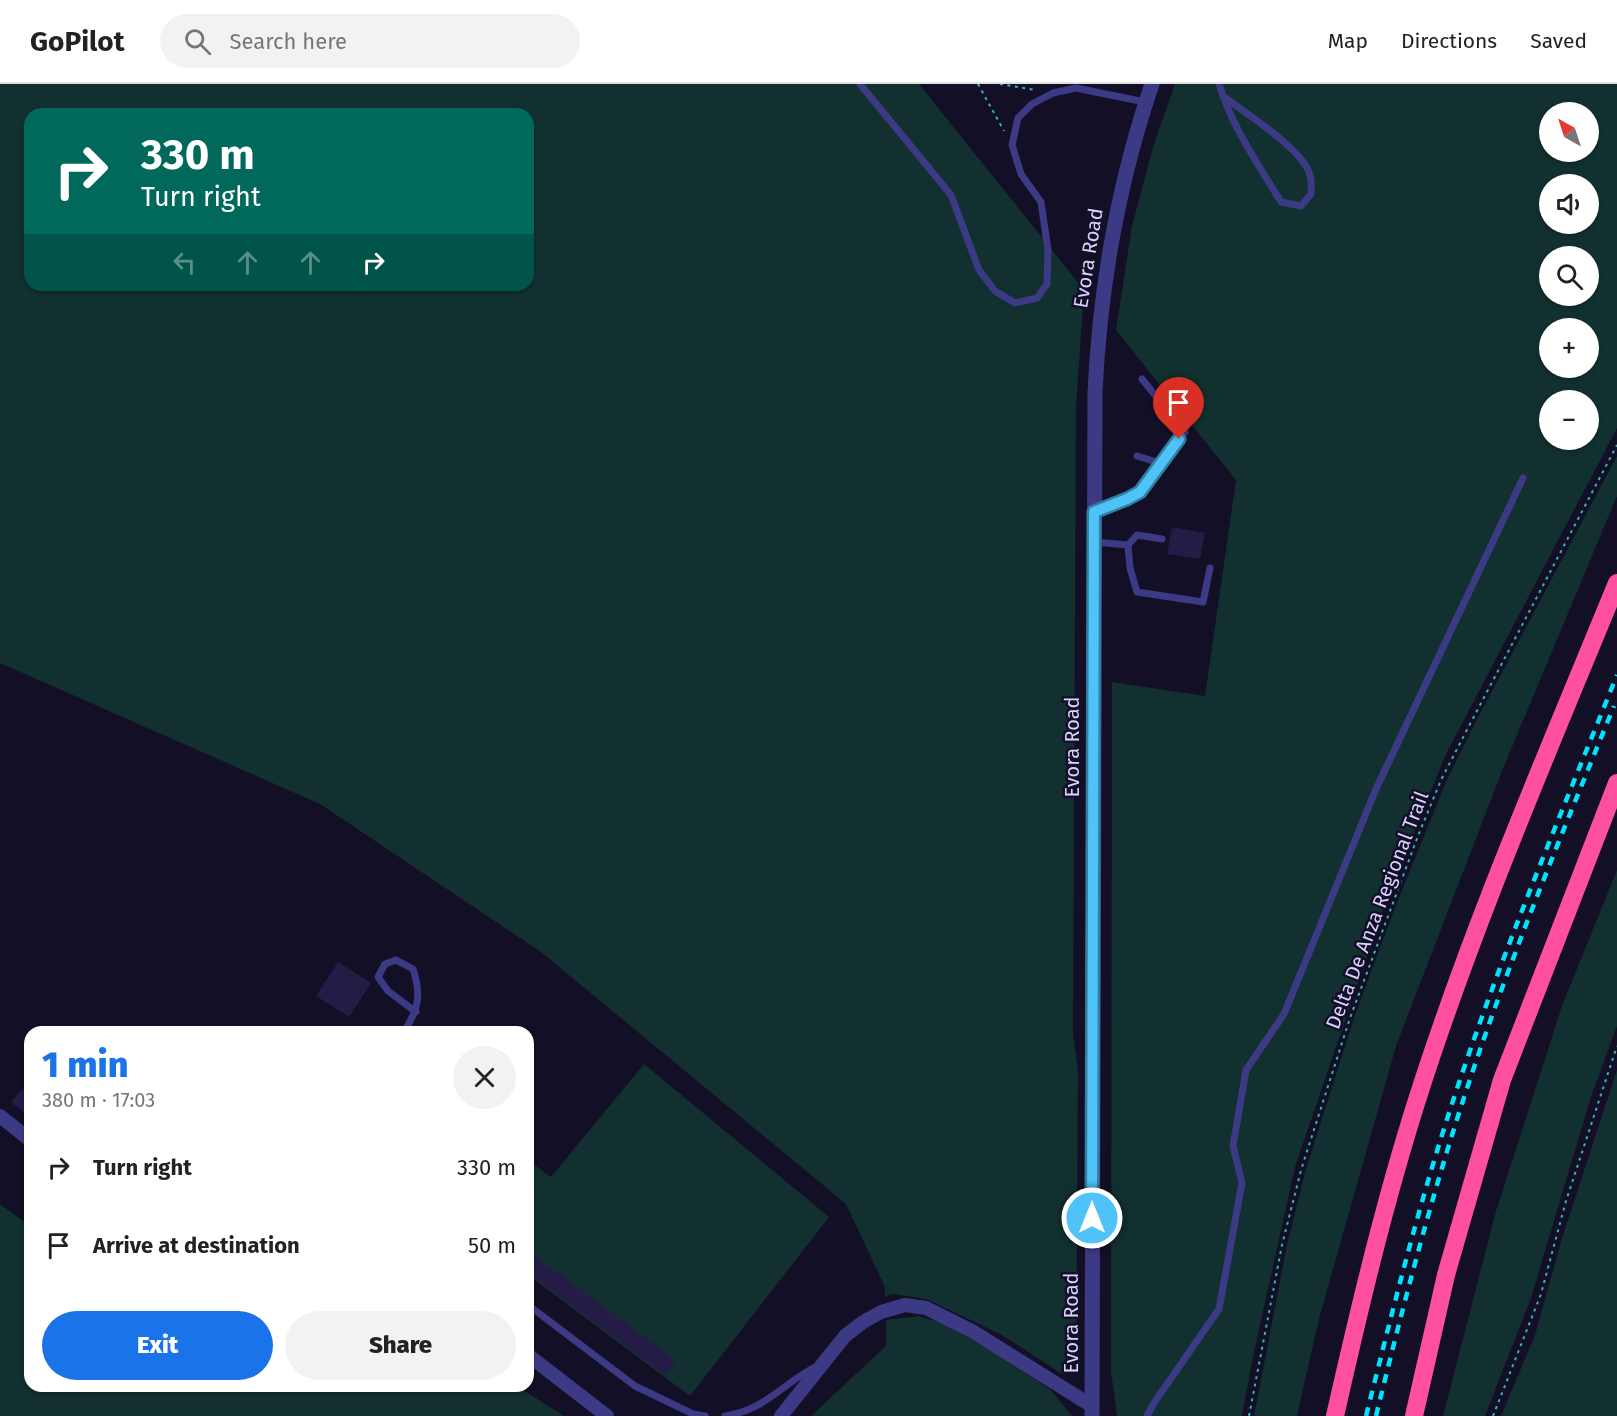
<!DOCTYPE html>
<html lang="en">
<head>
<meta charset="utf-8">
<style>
	:root { --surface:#fff; --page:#f2f2f2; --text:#222; --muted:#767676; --line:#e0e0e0; --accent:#1a73e8 }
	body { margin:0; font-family:"Fira Sans",sans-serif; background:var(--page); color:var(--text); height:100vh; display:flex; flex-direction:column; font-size:22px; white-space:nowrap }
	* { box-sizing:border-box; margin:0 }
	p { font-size:20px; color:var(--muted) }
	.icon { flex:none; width:33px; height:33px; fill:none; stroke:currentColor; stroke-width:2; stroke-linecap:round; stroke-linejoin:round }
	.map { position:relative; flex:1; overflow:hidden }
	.details { position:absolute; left:24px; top:942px; width:510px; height:366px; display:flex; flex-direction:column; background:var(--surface); border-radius:18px; box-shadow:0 2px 4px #0004 }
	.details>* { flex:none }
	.guide { position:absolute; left:24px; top:24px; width:510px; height:183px; border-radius:18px; box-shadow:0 2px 4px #0004; background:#00695c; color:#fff; overflow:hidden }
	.needle { width:39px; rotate:321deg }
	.tools { position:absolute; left:1539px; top:18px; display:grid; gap:12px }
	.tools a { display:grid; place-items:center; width:60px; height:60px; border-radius:50%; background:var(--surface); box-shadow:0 2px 4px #0004; font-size:30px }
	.pin { position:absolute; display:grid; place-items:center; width:51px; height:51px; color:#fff; margin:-62px -26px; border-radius:50% 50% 50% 0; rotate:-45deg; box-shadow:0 0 6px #0007 }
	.pin .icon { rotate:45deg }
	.me { position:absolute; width:66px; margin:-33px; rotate:0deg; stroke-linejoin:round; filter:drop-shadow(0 0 4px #0008) }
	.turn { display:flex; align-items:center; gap:21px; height:126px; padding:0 18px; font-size:27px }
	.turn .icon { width:78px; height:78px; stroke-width:2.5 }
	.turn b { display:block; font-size:42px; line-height:51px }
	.lanes { display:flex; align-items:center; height:57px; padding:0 18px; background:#0003; justify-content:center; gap:30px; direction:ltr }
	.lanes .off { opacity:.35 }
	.round { display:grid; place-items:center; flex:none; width:63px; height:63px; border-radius:32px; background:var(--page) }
	.headline { display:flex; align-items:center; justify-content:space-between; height:102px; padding:0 18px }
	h1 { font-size:36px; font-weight:800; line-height:45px; color:var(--accent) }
	.cta { display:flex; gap:12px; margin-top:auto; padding:12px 18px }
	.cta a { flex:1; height:69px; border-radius:36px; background:var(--accent); color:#fff; font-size:24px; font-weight:800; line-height:69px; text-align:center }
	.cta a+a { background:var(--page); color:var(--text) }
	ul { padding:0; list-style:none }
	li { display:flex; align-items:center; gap:18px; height:78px; padding:0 18px }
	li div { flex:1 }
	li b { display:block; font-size:22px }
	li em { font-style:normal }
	header { display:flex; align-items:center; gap:36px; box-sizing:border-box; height:84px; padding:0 30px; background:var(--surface); border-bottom:2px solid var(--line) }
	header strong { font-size:28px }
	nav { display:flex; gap:33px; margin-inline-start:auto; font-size:21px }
	.search { width:420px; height:54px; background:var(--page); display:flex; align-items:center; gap:15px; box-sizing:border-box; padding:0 21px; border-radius:33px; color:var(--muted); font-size:22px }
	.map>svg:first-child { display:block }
	.green { fill:#12302f; fill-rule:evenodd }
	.building { fill:#241b47 }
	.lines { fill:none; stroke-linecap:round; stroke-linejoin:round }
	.path { stroke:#2fb8b0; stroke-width:2; stroke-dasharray:3 4.5; stroke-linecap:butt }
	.service { stroke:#3d3a85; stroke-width:7 }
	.minor { stroke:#3d3a85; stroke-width:14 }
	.tertiary { stroke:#3d3a85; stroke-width:15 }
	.motorway { stroke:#ff4fa3; stroke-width:18 }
	.rail { stroke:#00e5ff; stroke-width:4.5; stroke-dasharray:9 8; stroke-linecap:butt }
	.route-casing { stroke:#337fa1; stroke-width:15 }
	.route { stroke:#4fc3f7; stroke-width:10 }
	.labels { text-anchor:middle; stroke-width:5; stroke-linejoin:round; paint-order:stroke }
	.street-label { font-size:20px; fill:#d9d4ff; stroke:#130f26 }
</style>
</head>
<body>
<header>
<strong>GoPilot</strong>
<div class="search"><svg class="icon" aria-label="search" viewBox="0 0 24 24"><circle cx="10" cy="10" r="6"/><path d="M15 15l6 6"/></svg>Search here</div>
<nav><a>Map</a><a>Directions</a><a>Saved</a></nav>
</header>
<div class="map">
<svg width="1617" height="1332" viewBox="0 0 1617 1332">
	<rect width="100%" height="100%" fill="#130f26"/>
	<g class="green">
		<path d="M0,0h919l165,206 -8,117 -3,627 5,36 -2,304h-14l-60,-39 -76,-36 -33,-5 -8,2v-9l-39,-83 -305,-252 -221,-148 -320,-141zM30,30h498v171h-498z"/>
		<path d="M1175,0h442v344l-172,328 -61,151 -89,260 -41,185 -12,64h-125l-6,-45 1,-689 93,14 31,-216 -120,-150 16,-104 22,-82zM1550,28h38v40h-38zM1550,100h38v40h-38zM1550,172h38v40h-38zM1550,244h38v40h-38zM1550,316h38v40h-38z"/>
		<path d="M1617,372v40l-115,275 -106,275 -77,273 -22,97h-43l33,-171 19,-76 48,-151 40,-108 52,-128 28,-57z"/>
		<path d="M1617,786v156l-26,71 -60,201 -46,118h-42l53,-205 66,-205z"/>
		<path d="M644,980l185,153 -139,179 -162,-121v-115l23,17z"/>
		<path d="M1617,986v346h-116l34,-81 27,-97z"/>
		<path d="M0,1120l30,22v160h487l47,30h-564z"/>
		<path d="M919,1232l26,8 59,34 47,32 21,26h-261l75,-70v-26z"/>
	</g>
	<g class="building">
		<path d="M1172,443l33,6 -5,26 -33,-5z"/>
		<path d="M338,878l33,21 -22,34 -33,-21z"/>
		<path d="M22,1005l8,6v23l-19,-16z"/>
		<path d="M530,1168l146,109 -11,14 -137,-102v-19z"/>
	</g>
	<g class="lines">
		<g class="path">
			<path d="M978,0l26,47"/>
			<path d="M1000,0l36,6"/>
			<path d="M1249,1332l33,-171 19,-75 49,-152 68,-182 23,-56 29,-56 147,-279"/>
			<path d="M1493,1332l48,-122 25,-93 51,-155"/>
		</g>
		<g class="service">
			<path d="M860,0l91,111 28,75 16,21 20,12 22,-5 10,-14 1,-34 -7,-48 -20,-28 -9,-29 6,-27 14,-14 21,-11 23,-5 69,14"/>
			<path d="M1219,0c13,43 39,80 62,118l20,4 10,-12c0,-6 1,-13 -1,-19 -7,-26 -65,-62 -87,-79"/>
			<path d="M1137,372l23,7"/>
			<path d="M1096,427l31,-12 13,-7 28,-41 17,-19 -43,-53"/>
			<path d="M1094,458l34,3 9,-10 25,4"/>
			<path d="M1128,461l2,23 7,24 66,10 7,-34"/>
			<path d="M404,948c14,-23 18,-36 9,-63l-17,-9 -11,4 -7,13 10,14 28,21"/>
			<path d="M528,1221l107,81 58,28 12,2"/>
			<path d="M725,1332c40,-6 56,-31 90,-49"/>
			<path d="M1147,1332l7,-13 65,-94 23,-126 -9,-37 13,-76 38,-56 92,-225 147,-311"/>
		</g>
		<g class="minor">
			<path d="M0,1032l30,24"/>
			<path d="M528,1271l79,61"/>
			<path d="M781,1332l64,-80 18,-14 18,-10 24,-7 21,3 46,23 120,75"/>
		</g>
		<path class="tertiary" d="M1092,1332l3,-1024c5,-106 23,-208 57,-308"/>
		<g class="motorway">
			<path d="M1335,1332c24,-106 49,-212 82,-316 56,-176 130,-346 200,-517"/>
			<path d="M1414,1332l32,-141 56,-195 115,-297"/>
		</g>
		<g class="rail">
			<path d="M1366,1332c26,-103 51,-205 84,-306 48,-148 109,-291 167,-435"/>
			<path d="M1376,1332c25,-102 51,-203 83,-303 44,-138 100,-272 155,-407"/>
		</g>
	</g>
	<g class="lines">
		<defs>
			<path id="route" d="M1092,1134l2,-706 33,-13 13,-7 39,-53"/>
		</defs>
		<use href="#route" class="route-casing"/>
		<use href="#route" class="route"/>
	</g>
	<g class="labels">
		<g class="street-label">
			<text transform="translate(1088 174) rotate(-81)" y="7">Evora Road</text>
			<text transform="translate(1072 663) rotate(-90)" y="7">Evora Road</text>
			<text transform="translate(1377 826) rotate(-69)" y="7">Delta De Anza Regional Trail</text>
			<text transform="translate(1071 1239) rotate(-90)" y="7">Evora Road</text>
		</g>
	</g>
</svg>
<div class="tools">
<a><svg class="needle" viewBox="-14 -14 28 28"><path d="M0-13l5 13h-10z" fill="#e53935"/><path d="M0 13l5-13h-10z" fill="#767676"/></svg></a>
<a><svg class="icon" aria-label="sound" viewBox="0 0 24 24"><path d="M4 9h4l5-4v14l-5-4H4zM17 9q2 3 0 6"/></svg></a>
<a><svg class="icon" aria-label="search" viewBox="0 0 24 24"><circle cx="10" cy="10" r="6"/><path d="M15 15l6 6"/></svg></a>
<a>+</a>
<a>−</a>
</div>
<div class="pin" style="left:1179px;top:355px;background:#d93025"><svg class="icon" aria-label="arrive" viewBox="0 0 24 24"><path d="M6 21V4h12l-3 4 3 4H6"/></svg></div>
<svg class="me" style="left:1092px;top:1134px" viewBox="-20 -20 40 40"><circle r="17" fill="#4fc3f7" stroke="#fff" stroke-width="3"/><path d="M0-11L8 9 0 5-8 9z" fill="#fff"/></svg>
<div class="guide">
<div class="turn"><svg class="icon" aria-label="right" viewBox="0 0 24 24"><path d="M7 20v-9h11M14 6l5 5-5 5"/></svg><div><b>330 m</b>Turn right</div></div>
<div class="lanes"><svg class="icon off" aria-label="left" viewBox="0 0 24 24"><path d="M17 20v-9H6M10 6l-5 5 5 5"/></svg><svg class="icon off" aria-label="ahead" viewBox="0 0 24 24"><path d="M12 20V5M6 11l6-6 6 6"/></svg><svg class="icon off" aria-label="ahead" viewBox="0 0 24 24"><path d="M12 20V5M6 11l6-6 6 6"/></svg><svg class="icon" aria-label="right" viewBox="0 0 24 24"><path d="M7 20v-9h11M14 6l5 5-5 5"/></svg></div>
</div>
<section class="details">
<div class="headline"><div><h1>1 min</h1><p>380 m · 17:03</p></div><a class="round"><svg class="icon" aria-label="close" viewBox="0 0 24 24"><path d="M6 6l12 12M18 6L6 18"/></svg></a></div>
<ul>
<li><svg class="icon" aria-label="right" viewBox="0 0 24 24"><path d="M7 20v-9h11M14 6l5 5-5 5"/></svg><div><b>Turn right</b></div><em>330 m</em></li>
<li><svg class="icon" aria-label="arrive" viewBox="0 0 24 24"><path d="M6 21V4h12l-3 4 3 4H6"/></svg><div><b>Arrive at destination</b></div><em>50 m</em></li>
</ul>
<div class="cta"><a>Exit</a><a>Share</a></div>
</section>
</div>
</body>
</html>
